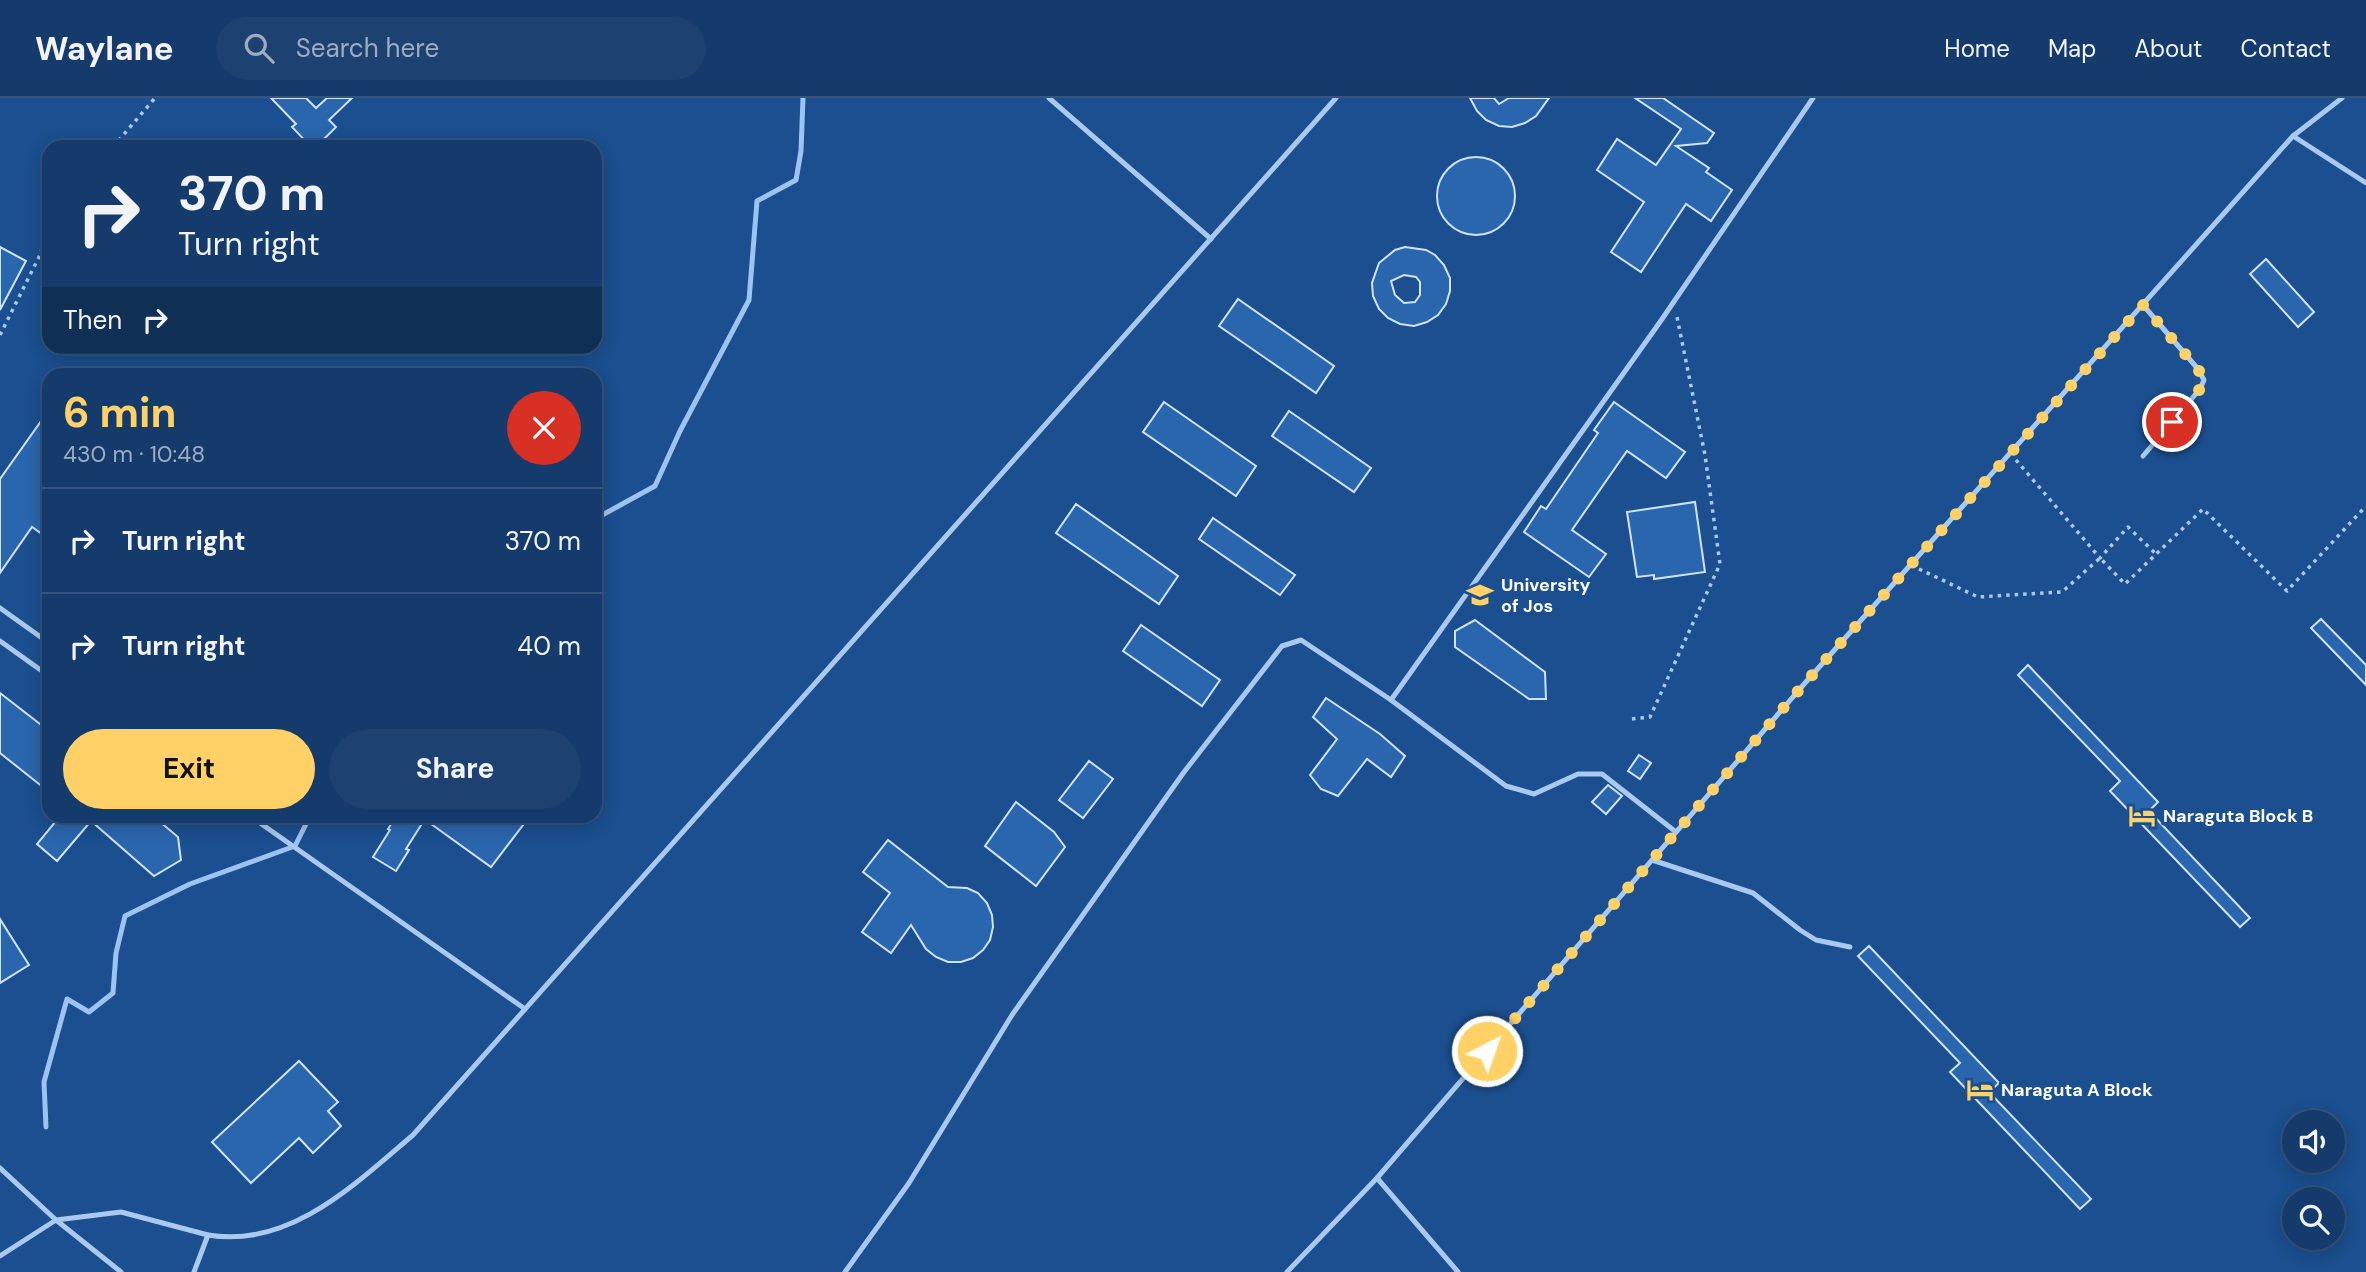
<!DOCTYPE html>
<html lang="en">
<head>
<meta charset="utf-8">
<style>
	:root { --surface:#143b6b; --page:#1d4271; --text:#f1f3f6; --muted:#9dadc1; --line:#33557e; --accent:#ffd166 }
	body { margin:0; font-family:"DM Sans",sans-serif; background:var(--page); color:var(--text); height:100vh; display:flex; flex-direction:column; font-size:26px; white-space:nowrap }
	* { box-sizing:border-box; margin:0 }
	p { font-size:23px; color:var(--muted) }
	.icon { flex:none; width:38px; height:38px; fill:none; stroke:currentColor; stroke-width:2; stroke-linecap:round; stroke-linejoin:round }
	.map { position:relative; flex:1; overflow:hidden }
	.panel { position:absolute; left:42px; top:270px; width:560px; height:455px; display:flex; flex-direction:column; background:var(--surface); border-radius:21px; box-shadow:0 4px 18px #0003,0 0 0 2px var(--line) }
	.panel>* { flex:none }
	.hud { position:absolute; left:42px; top:42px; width:560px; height:214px; border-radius:21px; box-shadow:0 4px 18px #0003,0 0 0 2px var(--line); background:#143b6b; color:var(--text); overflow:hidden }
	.controls { position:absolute; left:2282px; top:1012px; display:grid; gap:14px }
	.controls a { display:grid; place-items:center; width:63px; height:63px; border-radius:50%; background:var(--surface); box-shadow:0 4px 18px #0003,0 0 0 2px var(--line); font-size:35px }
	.pin { position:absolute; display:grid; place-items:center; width:60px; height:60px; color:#fff; margin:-30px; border:4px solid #fff; border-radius:50%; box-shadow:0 2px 7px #0007 }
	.me { position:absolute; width:77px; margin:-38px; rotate:41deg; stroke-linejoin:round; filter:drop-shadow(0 0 5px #0008) }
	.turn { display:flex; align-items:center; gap:24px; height:147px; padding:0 21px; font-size:32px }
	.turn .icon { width:91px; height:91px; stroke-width:2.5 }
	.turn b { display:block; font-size:49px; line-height:60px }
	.then { display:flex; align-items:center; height:66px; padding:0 21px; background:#0003; gap:14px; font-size:26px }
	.round { display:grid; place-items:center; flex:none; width:74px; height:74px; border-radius:37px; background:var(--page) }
	.headline { display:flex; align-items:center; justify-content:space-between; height:119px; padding:0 21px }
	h1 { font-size:42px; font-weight:700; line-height:52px; color:var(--accent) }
	.button { display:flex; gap:14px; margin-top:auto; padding:14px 21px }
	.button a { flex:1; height:80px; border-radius:42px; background:var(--accent); color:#111; font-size:28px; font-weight:700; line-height:80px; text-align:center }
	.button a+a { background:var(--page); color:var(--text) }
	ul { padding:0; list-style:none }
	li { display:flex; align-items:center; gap:21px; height:105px; padding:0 21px; border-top:2px solid var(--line) }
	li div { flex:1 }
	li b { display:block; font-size:26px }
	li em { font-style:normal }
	header { display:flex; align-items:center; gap:42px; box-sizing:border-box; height:98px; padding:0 35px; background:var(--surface); border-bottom:2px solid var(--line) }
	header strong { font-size:33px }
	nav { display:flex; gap:38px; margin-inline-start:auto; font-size:24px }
	.search { width:490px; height:63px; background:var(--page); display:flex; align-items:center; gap:18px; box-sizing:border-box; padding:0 24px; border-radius:38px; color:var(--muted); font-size:26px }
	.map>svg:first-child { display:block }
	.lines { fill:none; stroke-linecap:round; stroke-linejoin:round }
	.stream { stroke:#9cc4f0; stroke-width:5 }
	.building { fill:#2a66ad; stroke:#cfe3fa; stroke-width:2; fill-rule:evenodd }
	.path { stroke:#a9c9ee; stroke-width:3.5; stroke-dasharray:3.5 5; stroke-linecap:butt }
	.service { stroke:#a9c9ee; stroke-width:5 }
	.route { stroke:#ffd166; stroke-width:12; stroke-dasharray:0 21.6 }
	.labels { text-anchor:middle; stroke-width:7; stroke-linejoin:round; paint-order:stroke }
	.poi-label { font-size:18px; font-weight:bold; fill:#fff; stroke:#1b4f8f; text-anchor:start }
</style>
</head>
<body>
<header>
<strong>Waylane</strong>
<div class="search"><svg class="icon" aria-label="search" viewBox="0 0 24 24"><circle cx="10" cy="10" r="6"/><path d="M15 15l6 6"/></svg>Search here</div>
<nav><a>Home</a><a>Map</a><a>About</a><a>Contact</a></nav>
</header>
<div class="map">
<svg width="2366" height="1174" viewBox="0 0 2366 1174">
	<rect width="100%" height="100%" fill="#1b4f8f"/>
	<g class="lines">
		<g class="stream">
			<path d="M595,421l60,-33 25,-55 69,-131 8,-99 39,-21 5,-29 2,-53"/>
			<path d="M46,1029l-2,-45 23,-83 22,13 24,-19 3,-40 9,-37 65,-32 105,-38 15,-30"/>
		</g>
	</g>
	<g class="building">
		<path d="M271,0h35l10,10 11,-10h25l-23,22 7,7 -20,20h-5l-19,-20 4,-3z"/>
		<path d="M1470,0h24l5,6 10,-6h40l-13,18 -11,7 -13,4 -13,-1 -13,-6 -9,-9z"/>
		<path d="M1635,0h28l51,35 -7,10 -31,3 33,22 -3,4 26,18 -21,31 -25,-17 -45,68 -30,-20 33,-50 -47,-32 20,-31 39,26 25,-36z"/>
		<circle cx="1476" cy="98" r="39"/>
		<path d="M0,149l26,14 -26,49z"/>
		<path d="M1405,149l21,3 9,5 9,10 6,13v13l-4,13 -8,11 -11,7 -13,4 -14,-2 -12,-6 -9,-9 -6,-13 -1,-13 7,-20 16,-13zM1404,177l12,2 4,5v13l-5,7 -11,1 -9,-8 -4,-14z"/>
		<path d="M2266,161l48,53 -16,15 -48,-53z"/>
		<path d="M1238,201l96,67 -18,27 -97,-67z"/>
		<path d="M1164,304l92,64 -20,30 -93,-64z"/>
		<path d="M1614,304l71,50 -19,26 -39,-27 -55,79 34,24 -17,23 -65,-45 17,-26 5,3 52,-76 -4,-3z"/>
		<path d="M49,312v129l-17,-12 -32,46v-94z"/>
		<path d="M1289,313l82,57 -17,24 -82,-56z"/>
		<path d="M1695,404l10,70 -51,7v-4l-17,2 -10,-65z"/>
		<path d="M1076,406l102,72 -19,28 -103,-71z"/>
		<path d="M1213,420l82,57 -15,20 -81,-56z"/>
		<path d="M2321,521l45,46v20l-55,-57z"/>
		<path d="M1475,522l70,52 1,27h-17l-74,-52v-16z"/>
		<path d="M1141,527l79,55 -18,26 -79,-55z"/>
		<path d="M2028,567l130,137 -9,9 101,107 -10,9 -130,-136 10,-10 -102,-106z"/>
		<path d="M0,595l49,38v61l-49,-39z"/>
		<path d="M1326,600l54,36 25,22 -14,21 -24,-18 -29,37 -17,-7 -11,-14 27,-36 -24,-22z"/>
		<path d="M1639,657l12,8 -11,16 -12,-8z"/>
		<path d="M1089,663l24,18 -30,39 -24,-18z"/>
		<path d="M1608,687l14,11 -16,18 -14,-12z"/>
		<path d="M1016,704l38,30 11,15 -29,39 -51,-40z"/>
		<path d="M60,718h93l25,21 3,23 -27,16 -63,-55 -34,40 -20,-17z"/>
		<path d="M396,718h17l10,6 -17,27 3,1 -13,21 -23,-14 17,-27 -2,-1z"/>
		<path d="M420,718h110l-39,51z"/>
		<path d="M888,742l60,47 19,1 11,5 9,10 5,12 1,12 -3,13 -7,10 -10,8 -12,4h-13l-12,-5 -10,-8 -15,-24 -20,28 -29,-21 28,-39 -27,-21z"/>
		<path d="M0,821l29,46 -29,18z"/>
		<path d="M1869,848l130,137 -10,9 102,107 -11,10 -130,-137 10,-9 -102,-107z"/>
		<path d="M299,963l39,41 -10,9 13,15 -28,27 -14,-15 -48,45 -39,-41z"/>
	</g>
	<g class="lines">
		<g class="path">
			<path d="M113,49l42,-49"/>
			<path d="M0,237l41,-82 8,-47"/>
			<path d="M2016,362l84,98 28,-31 29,28"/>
			<path d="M1919,471l59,28 84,-5 38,-34 25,26 78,-75 84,82 79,-85"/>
			<path d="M1632,621l18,-2 70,-153 -15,-109 -28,-138"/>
		</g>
		<g class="service">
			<path d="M1049,0l162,141"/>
			<path d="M2293,38l73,47"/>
			<path d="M2143,358l57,-67 4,-9 -6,-11 -55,-64"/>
			<path d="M0,510l49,35"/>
			<path d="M0,543l49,35"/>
			<path d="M1391,602l269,-378 153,-224"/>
			<path d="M250,718l275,193"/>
			<path d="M1652,762l101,33 47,37 16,10 34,7"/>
			<path d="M0,1070l56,52 65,52"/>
			<path d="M1377,1080l81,94"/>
			<path d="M0,1158l56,-36 65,-8 87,23"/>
			<path d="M194,1174l14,-37c82,14 148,-52 205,-100l923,-1037"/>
			<path d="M845,1174l64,-89 103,-168 172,-243 98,-126 19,-6 90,60 115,86 28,8 44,-20h24l74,58"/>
			<path d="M1287,1174l90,-94 428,-495 488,-547 49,-38"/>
		</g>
	</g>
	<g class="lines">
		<path class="route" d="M1487,953l318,-368 338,-378 55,64 6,11 -4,9 -28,33"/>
	</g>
	<defs>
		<symbol id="university-bare" viewBox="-9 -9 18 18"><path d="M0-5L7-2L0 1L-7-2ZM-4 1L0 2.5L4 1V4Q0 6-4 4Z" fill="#ffd166" stroke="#1b4f8f" stroke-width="2.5" paint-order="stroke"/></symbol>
		<symbol id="hotel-bare" viewBox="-9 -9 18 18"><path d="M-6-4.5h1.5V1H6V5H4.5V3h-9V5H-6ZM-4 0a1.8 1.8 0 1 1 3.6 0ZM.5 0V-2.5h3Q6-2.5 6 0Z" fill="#ffd166" stroke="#1b4f8f" stroke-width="2.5" paint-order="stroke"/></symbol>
	</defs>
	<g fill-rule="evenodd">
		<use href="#university-bare" x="1461" y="478" width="38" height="38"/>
		<use href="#hotel-bare" x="2123" y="699" width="38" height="38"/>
		<use href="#hotel-bare" x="1961" y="973" width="38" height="38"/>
	</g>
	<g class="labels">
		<g class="poi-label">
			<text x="1501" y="493">University<tspan x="1501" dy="21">of Jos</tspan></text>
			<text x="2163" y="724">Naraguta Block B</text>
			<text x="2001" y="998">Naraguta A Block</text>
		</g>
	</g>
</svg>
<div class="controls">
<a><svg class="icon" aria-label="sound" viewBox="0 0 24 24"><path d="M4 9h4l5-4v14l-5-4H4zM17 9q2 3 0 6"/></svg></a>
<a><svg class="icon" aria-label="search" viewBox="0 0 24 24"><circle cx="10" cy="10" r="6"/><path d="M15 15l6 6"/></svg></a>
</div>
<div class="pin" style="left:2172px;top:324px;background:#d93025"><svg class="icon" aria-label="arrive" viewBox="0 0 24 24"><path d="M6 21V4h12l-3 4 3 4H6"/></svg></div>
<svg class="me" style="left:1487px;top:953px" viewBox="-20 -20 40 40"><circle r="17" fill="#ffd166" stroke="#fff" stroke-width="3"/><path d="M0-11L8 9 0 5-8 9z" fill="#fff"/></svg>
<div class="hud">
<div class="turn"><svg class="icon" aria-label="right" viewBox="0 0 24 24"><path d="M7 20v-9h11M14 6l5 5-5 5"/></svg><div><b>370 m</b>Turn right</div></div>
<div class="then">Then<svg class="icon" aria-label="right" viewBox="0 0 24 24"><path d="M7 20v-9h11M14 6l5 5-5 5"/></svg></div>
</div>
<section class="panel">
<div class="headline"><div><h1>6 min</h1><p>430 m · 10:48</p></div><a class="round" style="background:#d93025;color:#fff"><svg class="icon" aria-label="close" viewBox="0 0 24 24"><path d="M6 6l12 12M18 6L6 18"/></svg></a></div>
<ul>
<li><svg class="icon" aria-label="right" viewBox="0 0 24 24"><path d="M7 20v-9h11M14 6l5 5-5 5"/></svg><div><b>Turn right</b></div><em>370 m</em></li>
<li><svg class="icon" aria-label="right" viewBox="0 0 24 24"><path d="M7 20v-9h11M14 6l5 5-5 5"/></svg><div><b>Turn right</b></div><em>40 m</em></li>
</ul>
<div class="button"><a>Exit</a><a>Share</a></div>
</section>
</div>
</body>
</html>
